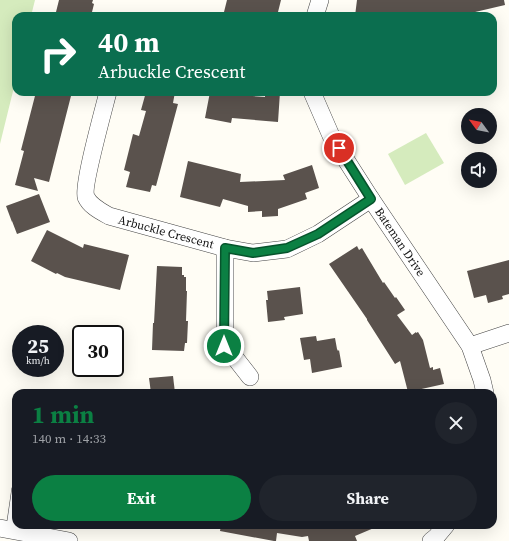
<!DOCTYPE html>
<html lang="en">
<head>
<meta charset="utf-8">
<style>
	:root { --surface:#171b24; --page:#20242c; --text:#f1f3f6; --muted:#9ea1a6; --accent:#0b8043 }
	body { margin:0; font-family:"Source Serif 4",serif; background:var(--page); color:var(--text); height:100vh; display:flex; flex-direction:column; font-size:15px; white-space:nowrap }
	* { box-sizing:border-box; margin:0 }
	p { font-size:13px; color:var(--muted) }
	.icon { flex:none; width:22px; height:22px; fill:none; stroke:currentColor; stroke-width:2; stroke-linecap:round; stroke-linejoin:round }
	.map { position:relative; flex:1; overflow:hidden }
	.panel { position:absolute; left:12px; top:389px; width:485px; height:140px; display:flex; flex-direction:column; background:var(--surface); border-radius:12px; box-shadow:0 4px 16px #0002 }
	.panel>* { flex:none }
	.guide { position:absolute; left:12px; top:12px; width:485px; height:84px; border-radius:12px; box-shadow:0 4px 16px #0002; background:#0b6e4f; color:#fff; overflow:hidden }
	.needle { width:26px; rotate:302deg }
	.fabs { position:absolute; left:461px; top:108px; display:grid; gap:8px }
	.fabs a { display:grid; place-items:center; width:36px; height:36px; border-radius:50%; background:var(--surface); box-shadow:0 4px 16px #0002; font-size:20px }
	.speed { position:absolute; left:12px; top:325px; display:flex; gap:8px; font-size:20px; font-weight:700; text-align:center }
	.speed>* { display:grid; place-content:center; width:52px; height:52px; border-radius:50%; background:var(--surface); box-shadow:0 4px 16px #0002; line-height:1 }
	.speed small { font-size:10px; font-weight:400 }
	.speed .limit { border:2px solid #111; border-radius:6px; background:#fff; color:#111 }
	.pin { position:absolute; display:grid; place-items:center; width:34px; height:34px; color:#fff; margin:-17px; border:2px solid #fff; border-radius:50%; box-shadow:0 1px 4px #0007 }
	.me { position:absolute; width:44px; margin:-22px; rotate:0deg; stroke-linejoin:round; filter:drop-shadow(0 0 3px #0008) }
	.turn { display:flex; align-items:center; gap:14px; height:84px; padding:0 20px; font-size:18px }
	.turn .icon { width:52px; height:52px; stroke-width:2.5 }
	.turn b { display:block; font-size:28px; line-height:34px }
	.round { display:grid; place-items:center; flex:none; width:42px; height:42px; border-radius:21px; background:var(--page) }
	.head { display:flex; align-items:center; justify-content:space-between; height:68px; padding:0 20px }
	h1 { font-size:24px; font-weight:700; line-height:30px; color:var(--accent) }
	.cta { display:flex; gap:8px; margin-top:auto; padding:8px 20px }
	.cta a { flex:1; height:46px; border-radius:24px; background:var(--accent); color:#fff; font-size:16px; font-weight:700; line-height:46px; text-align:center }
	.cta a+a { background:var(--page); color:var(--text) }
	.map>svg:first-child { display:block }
	.green { fill:#d5ebbd }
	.building { fill:#5a524d }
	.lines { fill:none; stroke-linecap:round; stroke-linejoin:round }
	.service-casing { stroke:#444; stroke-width:9 }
	.minor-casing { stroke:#444; stroke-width:18 }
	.service { stroke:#fff; stroke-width:8 }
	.minor { stroke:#fff; stroke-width:17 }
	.route-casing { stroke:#07532c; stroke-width:10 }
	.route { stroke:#0b8043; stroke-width:7 }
	.labels { text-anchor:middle; stroke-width:4; stroke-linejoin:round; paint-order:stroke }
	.street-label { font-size:12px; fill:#111; stroke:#fff }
</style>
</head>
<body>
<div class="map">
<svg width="509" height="541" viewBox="0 0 509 541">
	<rect width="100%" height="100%" fill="#fffdf5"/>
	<g class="green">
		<path d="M0,0h35l-4,16h-15v63l-16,65z"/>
		<path d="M426,133l18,30 -39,22 -17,-31z"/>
	</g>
	<g class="building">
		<path d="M59,0h34l-1,3 2,1 -3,12h-21l-14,-4z"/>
		<path d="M227,0h54l-4,16h-37l-16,-4z"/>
		<path d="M357,0h147l1,5 -47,11h-103z"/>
		<path d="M36,92h36l-23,90 -15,-4 4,13 -23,-6 9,-34 -3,-1z"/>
		<path d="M146,92h29l-2,11 5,1 -22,82 -4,-1 -2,7 -24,-5 4,-15 -6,-2 9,-36 6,2 7,-25 -5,-1z"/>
		<path d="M210,92h30l-1,3 26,2v-5h15l-2,30 -46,-4 -1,5 -26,-5z"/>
		<path d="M188,161l53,13 -1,8 45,-2 -2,-5 29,-10 7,23 -14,5 2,6 -29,10v7l-16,1v-6l-14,1v-6l-25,-7 -3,8 -40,-10z"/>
		<path d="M39,194l11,28 -33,12 -5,-13v1l-6,-16z"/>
		<path d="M47,230l36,18 1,-4 45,11 -9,35 -55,-13 -8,-4 -1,1 -25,-13z"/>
		<path d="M357,246l2,4 3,-2 21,35 1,-1 11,16 1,-1 9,13 -8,5 15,20 4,-3v1l2,-1 5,8 7,28 3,-1v3l7,-2 4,16 -36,8 -8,-31 -5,3 -28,-44v-1l-38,-55z"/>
		<path d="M509,260v34l-7,2 1,3 -15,4 -2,-8 -12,3 -7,-27z"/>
		<path d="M157,266l25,1v8h2v2h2v14h1l-1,30h2l-1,22h-2l-1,8 -32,-1 1,-27h1z"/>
		<path d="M300,287l3,27 -19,3 1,3 -17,2 -2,-22h2l-1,-9z"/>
		<path d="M316,336l1,5 18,-3 2,11 1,2 1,-1 3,17 -30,6 -2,-14 -6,1 -4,-22z"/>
		<path d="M173,376l2,17h-24l-2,-15z"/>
		<path d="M221,525h160l-26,11 2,5h-48l-1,-5 -6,1 -25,-4 -1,8h-2l-54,-10z"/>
	</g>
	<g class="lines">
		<defs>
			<path id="service" d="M10,530l6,-41"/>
			<g id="minor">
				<path d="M315,16l5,-16"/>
				<path d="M108,92c-4,16 -26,95 -22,105 4,9 14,14 23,19l116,32 28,5 34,-4 31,-15 53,-35"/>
				<path d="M312,92l20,46 39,61 99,147 12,34 3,13"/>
				<path d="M225,248v97l25,32"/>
				<path d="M470,346l39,-13"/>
				<path d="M0,528l69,13"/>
				<path d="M431,541l5,-4 10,-12"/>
			</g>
		</defs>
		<use href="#service" class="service-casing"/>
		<use href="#minor" class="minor-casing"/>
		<use href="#service" class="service"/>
		<use href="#minor" class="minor"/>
	</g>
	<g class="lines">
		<defs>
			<path id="route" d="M224,346l1,-98 28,5 34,-5 31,-14 53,-35 -32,-51"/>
		</defs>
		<use href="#route" class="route-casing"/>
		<use href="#route" class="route"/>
	</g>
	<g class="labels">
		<g class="street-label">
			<text transform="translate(166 232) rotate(15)" y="4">Arbuckle Crescent</text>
			<text transform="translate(400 242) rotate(56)" y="4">Bateman Drive</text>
		</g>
	</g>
</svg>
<div class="fabs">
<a><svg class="needle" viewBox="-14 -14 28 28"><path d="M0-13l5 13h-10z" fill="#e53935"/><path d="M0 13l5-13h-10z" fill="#9ea1a6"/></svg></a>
<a><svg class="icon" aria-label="sound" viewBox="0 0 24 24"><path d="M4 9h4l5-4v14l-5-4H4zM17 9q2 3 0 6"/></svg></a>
</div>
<div class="speed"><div>25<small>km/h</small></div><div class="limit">30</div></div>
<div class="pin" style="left:339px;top:148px;background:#d93025"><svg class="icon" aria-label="arrive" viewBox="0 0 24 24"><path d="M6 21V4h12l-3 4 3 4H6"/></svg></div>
<svg class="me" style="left:224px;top:346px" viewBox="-20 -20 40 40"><circle r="17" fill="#0b8043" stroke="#fff" stroke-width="3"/><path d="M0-11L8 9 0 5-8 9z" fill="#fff"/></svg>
<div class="guide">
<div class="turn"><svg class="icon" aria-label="right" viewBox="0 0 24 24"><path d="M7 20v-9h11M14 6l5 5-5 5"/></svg><div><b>40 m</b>Arbuckle Crescent</div></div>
</div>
<section class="panel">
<div class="head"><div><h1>1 min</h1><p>140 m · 14:33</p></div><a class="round"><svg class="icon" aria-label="close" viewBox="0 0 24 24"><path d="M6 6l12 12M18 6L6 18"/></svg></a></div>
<div class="cta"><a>Exit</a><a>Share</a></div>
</section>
</div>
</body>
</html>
